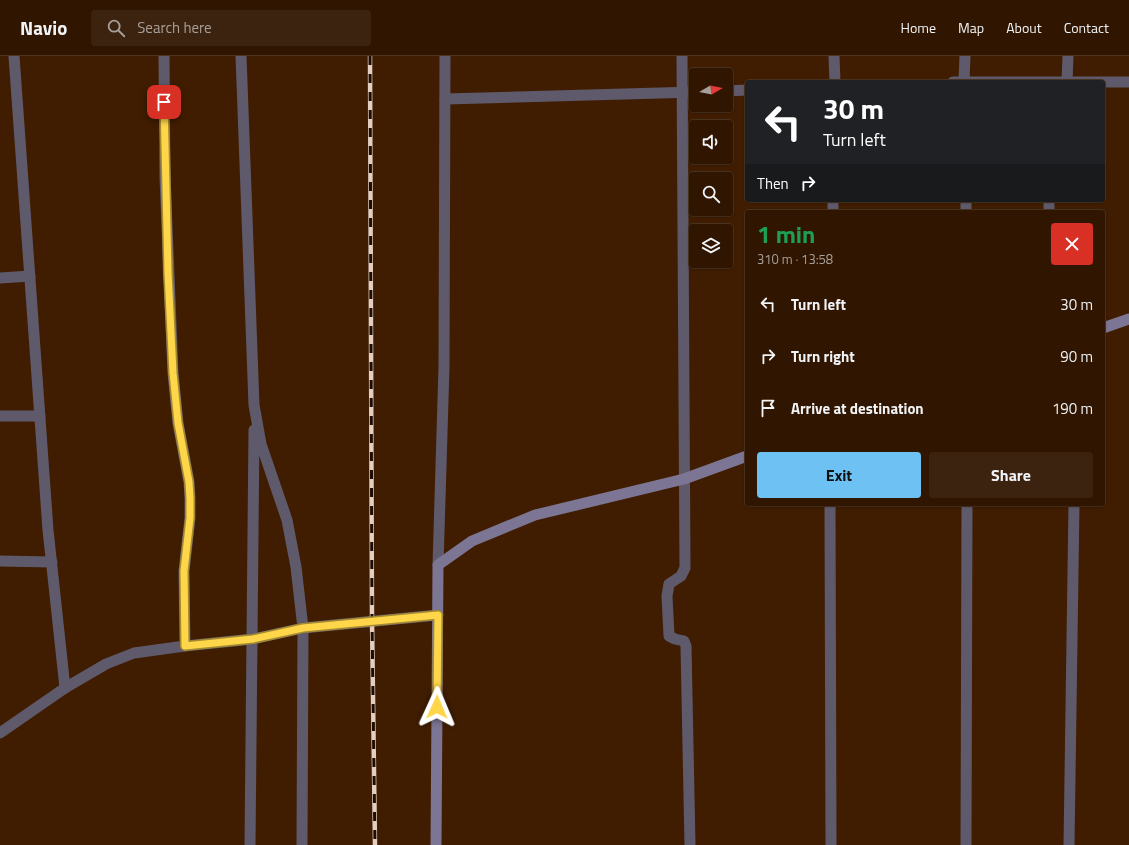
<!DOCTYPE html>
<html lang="en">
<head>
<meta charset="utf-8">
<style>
	:root { --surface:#301601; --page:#3c2310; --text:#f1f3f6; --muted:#a89f99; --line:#4b3523; --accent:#6dc2f3 }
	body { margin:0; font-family:"Titillium Web",sans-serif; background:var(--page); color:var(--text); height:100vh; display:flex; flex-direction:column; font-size:15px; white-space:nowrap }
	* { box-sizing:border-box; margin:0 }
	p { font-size:13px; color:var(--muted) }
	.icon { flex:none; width:22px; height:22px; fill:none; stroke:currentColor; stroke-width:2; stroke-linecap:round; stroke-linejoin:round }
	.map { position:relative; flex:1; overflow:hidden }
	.panel { position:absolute; left:745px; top:154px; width:360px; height:296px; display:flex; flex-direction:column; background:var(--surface); border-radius:4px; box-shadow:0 1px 3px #0004,0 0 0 1px var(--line) }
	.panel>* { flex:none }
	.hud { position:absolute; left:745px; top:24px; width:360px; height:122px; border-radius:4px; box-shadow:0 1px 3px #0004,0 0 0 1px var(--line); background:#202124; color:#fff; overflow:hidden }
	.needle { width:26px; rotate:80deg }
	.controls { position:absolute; left:689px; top:12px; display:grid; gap:8px }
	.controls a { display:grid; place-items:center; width:44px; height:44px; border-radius:4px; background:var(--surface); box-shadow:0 1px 3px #0004,0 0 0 1px var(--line); font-size:20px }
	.pin { position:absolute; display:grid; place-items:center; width:34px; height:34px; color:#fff; margin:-17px; border-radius:8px; box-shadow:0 2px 6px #0006 }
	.me { position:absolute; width:44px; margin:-22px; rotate:1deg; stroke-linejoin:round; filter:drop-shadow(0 0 3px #0008) }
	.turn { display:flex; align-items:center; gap:14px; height:84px; padding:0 12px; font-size:18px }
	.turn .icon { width:52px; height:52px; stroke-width:2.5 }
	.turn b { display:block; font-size:28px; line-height:34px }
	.then { display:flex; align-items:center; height:38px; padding:0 12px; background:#0003; gap:8px; font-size:15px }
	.round { display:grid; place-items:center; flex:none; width:42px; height:42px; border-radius:4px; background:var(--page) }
	.head { display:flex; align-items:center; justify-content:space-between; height:68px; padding:0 12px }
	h1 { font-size:24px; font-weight:700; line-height:30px; color:#1e9e55 }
	.cta { display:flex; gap:8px; margin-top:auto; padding:8px 12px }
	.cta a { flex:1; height:46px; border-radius:4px; background:var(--accent); color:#111; font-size:16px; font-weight:700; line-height:46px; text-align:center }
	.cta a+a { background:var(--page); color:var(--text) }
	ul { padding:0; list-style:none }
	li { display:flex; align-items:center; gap:12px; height:52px; padding:0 12px }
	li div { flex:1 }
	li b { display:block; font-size:15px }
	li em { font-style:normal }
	header { display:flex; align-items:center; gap:24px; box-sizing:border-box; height:56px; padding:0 20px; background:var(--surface); border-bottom:1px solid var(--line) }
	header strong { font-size:19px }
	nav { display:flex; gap:22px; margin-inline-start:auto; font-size:14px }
	.search { width:280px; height:36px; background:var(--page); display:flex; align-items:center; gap:10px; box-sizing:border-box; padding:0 14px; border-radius:4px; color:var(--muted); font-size:15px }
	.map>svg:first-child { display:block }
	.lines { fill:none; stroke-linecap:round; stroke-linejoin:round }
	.minor { stroke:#5e5a6c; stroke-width:11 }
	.tertiary { stroke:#5e5a6c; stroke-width:11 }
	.secondary { stroke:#7c7593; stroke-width:11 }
	.rail-casing { stroke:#e3cec0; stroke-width:4.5 }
	.rail { stroke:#1c0c03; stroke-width:3; stroke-dasharray:9; stroke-linecap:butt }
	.route-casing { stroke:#a68a30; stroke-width:10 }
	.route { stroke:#ffd54a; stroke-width:7 }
</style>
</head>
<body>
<header>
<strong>Navio</strong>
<div class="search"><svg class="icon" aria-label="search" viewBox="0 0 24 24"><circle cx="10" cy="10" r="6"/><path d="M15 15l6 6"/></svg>Search here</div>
<nav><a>Home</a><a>Map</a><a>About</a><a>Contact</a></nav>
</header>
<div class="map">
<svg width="1129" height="789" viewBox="0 0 1129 789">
	<rect width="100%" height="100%" fill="#401d01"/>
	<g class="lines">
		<g class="minor">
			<path d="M14,0l34,474 17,158"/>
			<path d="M164,0l1,121 8,196 5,50 11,59 1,16v20l-6,53 1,75"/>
			<path d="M241,0l13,349 7,39 26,76 9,47 7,61 -1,217"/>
			<path d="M682,0l3,512 -4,8 -12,8 -2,12 2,40 6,3 9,2 2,5 4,199"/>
			<path d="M834,0l1,26"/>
			<path d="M953,26h176"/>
			<path d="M964,26l1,-26"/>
			<path d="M1067,26l1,-26"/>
			<path d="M726,35l21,-1"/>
			<path d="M445,43l251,-7"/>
			<path d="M966,144v12"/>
			<path d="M833,156v-12"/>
			<path d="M1049,156v-12"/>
			<path d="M0,222l30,-2"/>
			<path d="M0,360h40"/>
			<path d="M830,448l1,341"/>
			<path d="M0,505l52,1"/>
			<path d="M250,789l4,-415"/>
			<path d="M966,789l1,-341"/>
			<path d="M1069,789l5,-341"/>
		</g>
		<g class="tertiary">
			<path d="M438,509l6,-198 1,-311"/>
			<path d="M0,677l65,-45 41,-24 28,-11 51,-7 68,-7 50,-11 135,-13"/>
		</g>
		<g class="secondary">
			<path d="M1103,272l26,-9"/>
			<path d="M436,789l2,-280 34,-24 63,-26 149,-36 63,-23"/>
		</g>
		<defs>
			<path id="rail" d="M370,0l2,564 3,225"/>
		</defs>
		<use href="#rail" class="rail-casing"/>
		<use href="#rail" class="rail"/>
	</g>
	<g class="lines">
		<defs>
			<path id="route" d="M164,46l4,171 5,100 5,50 11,59 1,16v20l-6,53 1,75 68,-7 50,-11 135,-13 -1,92"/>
		</defs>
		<use href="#route" class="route-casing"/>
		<use href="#route" class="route"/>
	</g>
</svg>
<div class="controls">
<a><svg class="needle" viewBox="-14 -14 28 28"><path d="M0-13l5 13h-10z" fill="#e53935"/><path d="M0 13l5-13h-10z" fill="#a89f99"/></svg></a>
<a><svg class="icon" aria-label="sound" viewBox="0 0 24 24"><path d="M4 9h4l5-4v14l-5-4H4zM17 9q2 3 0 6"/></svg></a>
<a><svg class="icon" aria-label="search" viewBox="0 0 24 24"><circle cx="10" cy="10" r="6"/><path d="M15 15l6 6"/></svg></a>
<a><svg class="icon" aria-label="layers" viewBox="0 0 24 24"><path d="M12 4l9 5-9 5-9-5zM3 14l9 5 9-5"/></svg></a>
</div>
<div class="pin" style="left:164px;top:46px;background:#d93025"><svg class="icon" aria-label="arrive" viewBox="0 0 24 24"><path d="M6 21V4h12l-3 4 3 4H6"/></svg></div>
<svg class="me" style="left:437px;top:651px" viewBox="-20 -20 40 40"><path d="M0-17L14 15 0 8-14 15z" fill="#ffd54a" stroke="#fff" stroke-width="4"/></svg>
<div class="hud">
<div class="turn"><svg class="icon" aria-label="left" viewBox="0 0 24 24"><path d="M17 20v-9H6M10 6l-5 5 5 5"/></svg><div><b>30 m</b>Turn left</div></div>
<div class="then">Then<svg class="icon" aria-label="right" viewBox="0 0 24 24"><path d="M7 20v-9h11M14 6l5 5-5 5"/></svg></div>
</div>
<section class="panel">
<div class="head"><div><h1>1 min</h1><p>310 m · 13:58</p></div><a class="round" style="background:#d93025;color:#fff"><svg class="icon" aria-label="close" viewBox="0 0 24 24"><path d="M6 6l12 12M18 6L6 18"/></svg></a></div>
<ul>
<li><svg class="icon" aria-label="left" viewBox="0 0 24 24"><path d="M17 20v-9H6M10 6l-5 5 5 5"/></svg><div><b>Turn left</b></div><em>30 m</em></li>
<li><svg class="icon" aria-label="right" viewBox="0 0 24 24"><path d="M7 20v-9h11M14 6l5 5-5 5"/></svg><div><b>Turn right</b></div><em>90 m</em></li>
<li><svg class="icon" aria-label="arrive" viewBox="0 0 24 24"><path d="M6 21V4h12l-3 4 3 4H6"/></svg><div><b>Arrive at destination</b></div><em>190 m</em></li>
</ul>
<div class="cta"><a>Exit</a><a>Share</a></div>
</section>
</div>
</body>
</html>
